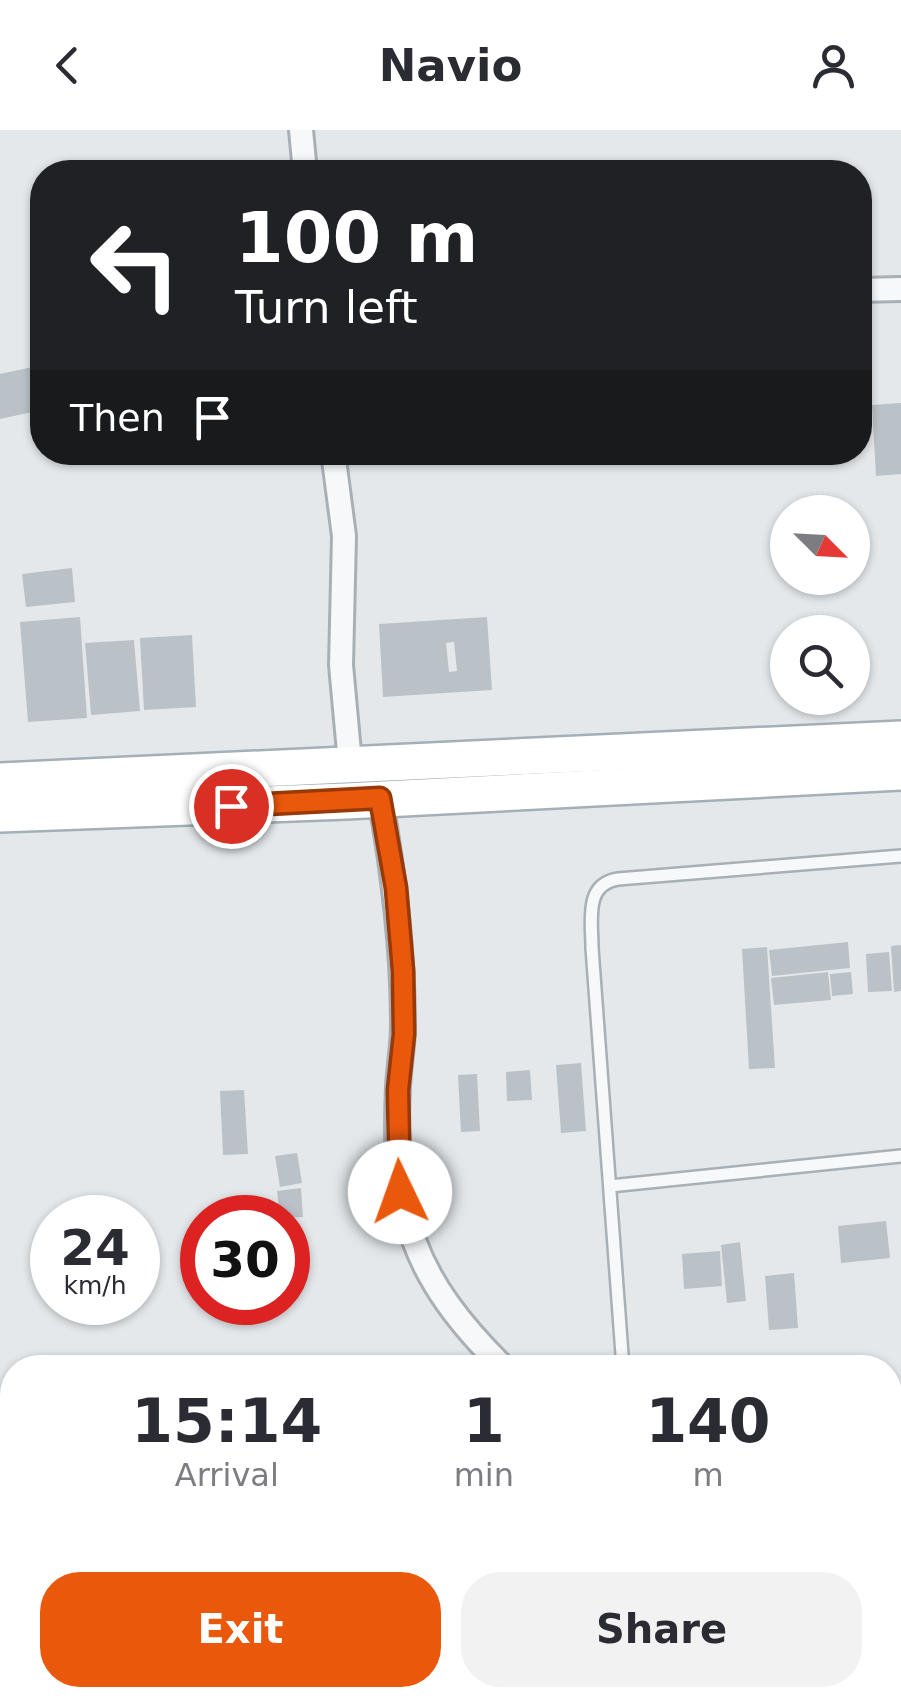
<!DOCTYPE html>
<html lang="en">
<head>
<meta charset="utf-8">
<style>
	:root { --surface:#fff; --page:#f2f2f3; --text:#2b2b33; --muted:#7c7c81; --accent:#ea580c }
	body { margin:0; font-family:"DejaVu Sans",sans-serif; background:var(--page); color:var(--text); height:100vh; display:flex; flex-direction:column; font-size:38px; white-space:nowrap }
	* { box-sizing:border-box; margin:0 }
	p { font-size:32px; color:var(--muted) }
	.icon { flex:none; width:55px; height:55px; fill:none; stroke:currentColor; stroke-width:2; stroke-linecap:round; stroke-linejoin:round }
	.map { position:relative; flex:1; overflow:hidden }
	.side { position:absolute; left:0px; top:1225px; width:902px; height:352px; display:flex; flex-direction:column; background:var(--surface); border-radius:40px 40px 0 0; box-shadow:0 2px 8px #0004 }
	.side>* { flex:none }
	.guide { position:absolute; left:30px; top:30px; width:842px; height:305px; border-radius:40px; box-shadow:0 2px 8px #0004; background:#202124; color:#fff; overflow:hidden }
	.needle { width:65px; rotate:114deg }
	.tools { position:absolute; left:770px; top:365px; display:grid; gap:20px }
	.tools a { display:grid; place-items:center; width:100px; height:100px; border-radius:50%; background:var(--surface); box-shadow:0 2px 8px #0004; font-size:50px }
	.speed { position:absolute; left:30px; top:1065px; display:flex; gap:20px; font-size:50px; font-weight:700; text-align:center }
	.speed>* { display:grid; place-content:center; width:130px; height:130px; border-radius:50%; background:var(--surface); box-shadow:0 2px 8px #0004; line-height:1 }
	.speed small { font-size:25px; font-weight:400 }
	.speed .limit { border:15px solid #d22; background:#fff; color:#111 }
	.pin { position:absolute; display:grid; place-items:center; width:85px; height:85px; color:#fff; margin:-42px; border:5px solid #fff; border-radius:50%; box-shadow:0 2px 10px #0007 }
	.me { position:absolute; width:110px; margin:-55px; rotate:357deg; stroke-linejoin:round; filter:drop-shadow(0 0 8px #0008) }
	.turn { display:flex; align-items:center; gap:35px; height:210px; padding:0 40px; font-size:45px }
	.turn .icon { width:130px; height:130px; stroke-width:2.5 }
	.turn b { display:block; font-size:70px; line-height:85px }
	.then { display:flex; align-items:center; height:95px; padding:0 40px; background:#0003; gap:20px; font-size:38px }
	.eta { display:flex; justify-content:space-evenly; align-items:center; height:170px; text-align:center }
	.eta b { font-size:60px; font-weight:800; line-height:70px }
	.cta { display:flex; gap:20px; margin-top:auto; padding:20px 40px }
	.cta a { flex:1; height:115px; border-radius:40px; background:var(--accent); color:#fff; font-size:40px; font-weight:800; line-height:115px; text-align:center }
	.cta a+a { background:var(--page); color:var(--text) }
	header { display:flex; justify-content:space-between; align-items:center; height:130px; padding:0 40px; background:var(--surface); font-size:45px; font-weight:800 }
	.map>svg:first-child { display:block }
	.building { fill:#bbc2c7; fill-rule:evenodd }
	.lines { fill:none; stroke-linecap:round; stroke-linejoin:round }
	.service-casing { stroke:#a9b0b5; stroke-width:16 }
	.minor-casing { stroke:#a9b0b5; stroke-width:28 }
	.primary-casing { stroke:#a4afb6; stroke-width:40 }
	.service { stroke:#f6f8f9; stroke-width:11 }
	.minor { stroke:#f6f8f9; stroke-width:22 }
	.primary { stroke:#fff; stroke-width:35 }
	.route-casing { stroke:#983908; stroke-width:25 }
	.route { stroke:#ea580c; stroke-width:18 }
</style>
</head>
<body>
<header><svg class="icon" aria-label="back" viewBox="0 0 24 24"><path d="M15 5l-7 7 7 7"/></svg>Navio<svg class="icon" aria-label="person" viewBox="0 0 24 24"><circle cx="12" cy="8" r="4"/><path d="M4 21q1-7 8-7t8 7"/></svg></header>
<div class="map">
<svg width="901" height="1577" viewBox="0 0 901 1577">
	<rect width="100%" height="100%" fill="#e4e8eb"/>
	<g class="building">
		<path d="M42,235v45l-42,9v-45z"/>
		<path d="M901,273v71l-25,2 -4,-71z"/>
		<path d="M72,438l3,34 -49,5 -4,-33z"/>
		<path d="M80,487l7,101 -59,4 -8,-100z"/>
		<path d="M487,487l5,73 -109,7 -4,-73zM454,512l3,29 -8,1 -3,-29z"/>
		<path d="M192,505l4,72 -52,3 -4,-72z"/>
		<path d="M134,510l6,71 -49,4 -6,-72z"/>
		<path d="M848,812l2,26 -78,8 -3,-26z"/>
		<path d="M901,815v46l-7,1 -3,-46z"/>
		<path d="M767,817l8,121 -26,1 -7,-120z"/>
		<path d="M889,822l3,39 -24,1 -2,-38z"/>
		<path d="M828,842l3,28 -57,5 -3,-27z"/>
		<path d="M851,842l2,22 -21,2 -2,-22z"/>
		<path d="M581,933l5,68 -25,2 -5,-68z"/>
		<path d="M530,940l2,30 -25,1 -1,-29z"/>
		<path d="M477,944l3,57 -19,1 -3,-57z"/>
		<path d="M244,960l4,64 -25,1 -3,-64z"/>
		<path d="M297,1023l5,30 -22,4 -5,-31z"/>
		<path d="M301,1058l2,29 -23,1 -3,-27z"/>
		<path d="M886,1091l4,37 -49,5 -3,-37z"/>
		<path d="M740,1112l6,59 -19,2 -6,-58z"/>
		<path d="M720,1121l2,35 -38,3 -2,-35z"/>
		<path d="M794,1143l4,55 -29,2 -4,-54z"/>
		<path d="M827,1565h25l6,3 -4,9h-33z"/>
	</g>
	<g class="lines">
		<defs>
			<g id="service">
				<path d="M610,1056l291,-30"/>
				<path d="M623,1238l-31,-420c0,-27 -8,-64 26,-69l283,-23"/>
				<path d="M0,1329l12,-1"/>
				<path d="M646,1565l1,12"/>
			</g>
			<g id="minor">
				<path d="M301,0l4,42"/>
				<path d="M860,160l41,-1"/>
				<path d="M333,322l11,84 -3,129 9,98"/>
				<path d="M380,668c14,77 23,150 23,228 0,20 -4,40 -5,61 -6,127 14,190 106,281"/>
				<path d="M565,1565l1,12"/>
			</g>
			<g id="primary">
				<path d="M0,651l901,-42"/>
				<path d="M0,684l346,-13 555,-29"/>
			</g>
		</defs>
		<use href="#service" class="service-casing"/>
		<use href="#minor" class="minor-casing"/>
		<use href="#primary" class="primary-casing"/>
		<use href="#service" class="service"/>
		<use href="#minor" class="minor"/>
		<use href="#primary" class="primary"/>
	</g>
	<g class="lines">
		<defs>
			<path id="route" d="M231,676l149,-8 16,90 7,83 1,63 -6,56 2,102"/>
		</defs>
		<use href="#route" class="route-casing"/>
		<use href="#route" class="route"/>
	</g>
</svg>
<div class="tools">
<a><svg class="needle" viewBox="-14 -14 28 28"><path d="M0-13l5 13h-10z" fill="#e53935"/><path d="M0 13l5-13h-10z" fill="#7c7c81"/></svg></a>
<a><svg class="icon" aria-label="search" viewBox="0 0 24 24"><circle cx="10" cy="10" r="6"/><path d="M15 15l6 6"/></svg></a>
</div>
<div class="speed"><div>24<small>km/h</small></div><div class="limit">30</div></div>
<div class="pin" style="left:231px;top:676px;background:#d93025"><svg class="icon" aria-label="arrive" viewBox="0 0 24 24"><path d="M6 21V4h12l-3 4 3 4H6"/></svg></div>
<svg class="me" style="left:400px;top:1062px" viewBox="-20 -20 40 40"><circle r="19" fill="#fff"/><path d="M0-13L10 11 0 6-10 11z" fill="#ea580c"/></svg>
<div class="guide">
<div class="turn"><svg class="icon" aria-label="left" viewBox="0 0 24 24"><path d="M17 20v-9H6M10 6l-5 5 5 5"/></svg><div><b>100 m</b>Turn left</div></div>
<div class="then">Then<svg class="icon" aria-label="arrive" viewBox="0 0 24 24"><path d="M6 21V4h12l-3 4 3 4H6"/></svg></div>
</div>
<section class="side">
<div class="eta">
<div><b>15:14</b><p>Arrival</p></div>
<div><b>1</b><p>min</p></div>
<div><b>140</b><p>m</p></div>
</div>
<div class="cta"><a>Exit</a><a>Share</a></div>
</section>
</div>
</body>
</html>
